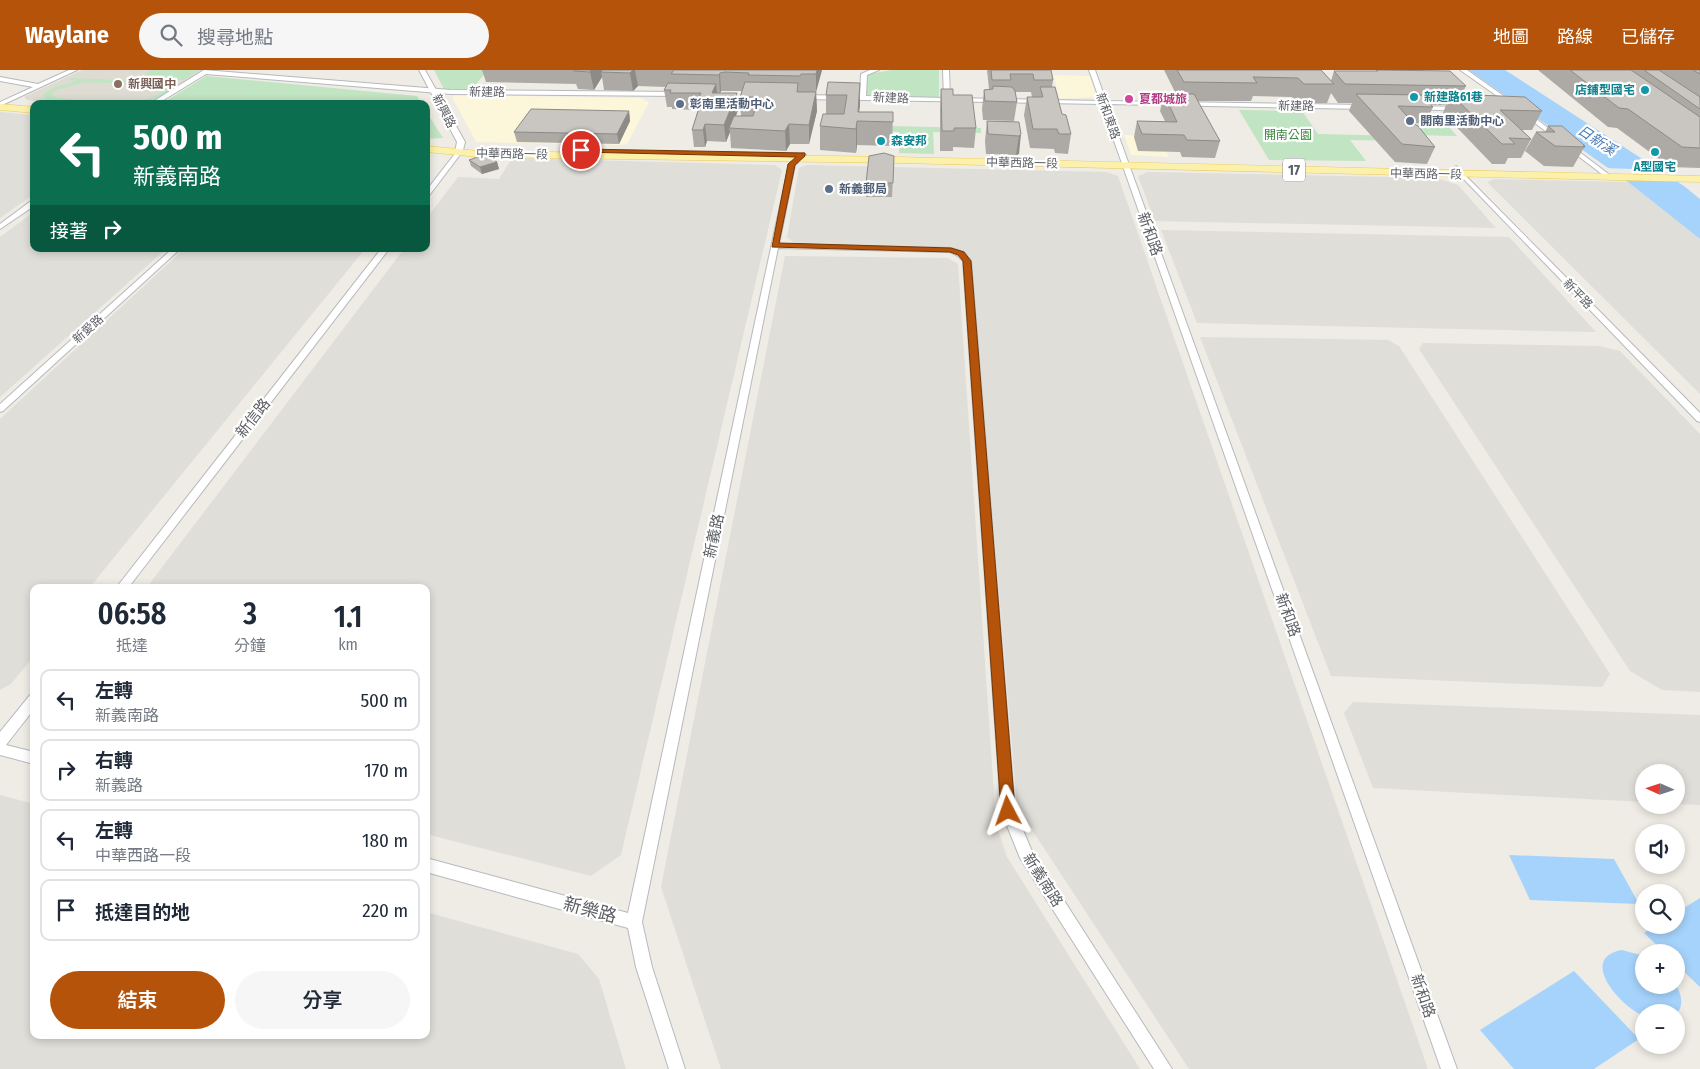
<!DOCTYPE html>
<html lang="zh-TW">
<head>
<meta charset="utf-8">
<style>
	:root { --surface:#fff; --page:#f6f6f7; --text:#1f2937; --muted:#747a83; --line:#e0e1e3; --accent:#b45309 }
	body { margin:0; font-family:"Fira Sans Condensed","Noto Sans TC",sans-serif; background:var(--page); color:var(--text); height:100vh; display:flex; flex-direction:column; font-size:19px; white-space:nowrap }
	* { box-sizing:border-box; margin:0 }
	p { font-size:16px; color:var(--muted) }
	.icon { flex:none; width:28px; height:28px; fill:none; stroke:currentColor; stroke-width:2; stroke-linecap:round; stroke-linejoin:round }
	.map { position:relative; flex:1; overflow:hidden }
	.side { position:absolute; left:30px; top:514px; width:400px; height:455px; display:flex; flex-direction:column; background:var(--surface); border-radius:10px; box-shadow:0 2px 8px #0003 }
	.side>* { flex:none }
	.top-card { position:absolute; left:30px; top:30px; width:400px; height:152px; border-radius:10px; box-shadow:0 2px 8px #0003; background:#0b6e4f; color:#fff; overflow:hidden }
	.needle { width:32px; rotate:273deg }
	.tools { position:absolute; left:1635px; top:694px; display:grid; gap:10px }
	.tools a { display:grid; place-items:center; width:50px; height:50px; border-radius:50%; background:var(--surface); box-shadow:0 2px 8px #0003; font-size:25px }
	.pin { position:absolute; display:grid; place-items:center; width:42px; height:42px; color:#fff; margin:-21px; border:2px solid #fff; border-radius:50%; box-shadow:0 1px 5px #0007 }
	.me { position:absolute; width:55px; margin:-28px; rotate:356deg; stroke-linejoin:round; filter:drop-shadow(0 0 4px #0008) }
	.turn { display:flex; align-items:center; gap:18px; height:105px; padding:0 20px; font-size:22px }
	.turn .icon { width:65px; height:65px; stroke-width:2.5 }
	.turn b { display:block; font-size:35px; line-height:42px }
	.then { display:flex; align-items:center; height:48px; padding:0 20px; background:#0003; gap:10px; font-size:19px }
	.eta { display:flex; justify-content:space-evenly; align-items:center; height:85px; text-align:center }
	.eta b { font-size:30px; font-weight:600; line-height:35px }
	.button { display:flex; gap:10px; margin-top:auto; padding:10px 20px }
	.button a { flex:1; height:58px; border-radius:30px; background:var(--accent); color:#fff; font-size:20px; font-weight:600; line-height:58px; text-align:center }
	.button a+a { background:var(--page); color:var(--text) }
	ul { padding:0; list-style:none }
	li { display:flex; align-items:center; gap:15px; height:62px; margin:0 10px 8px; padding:0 10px; border:2px solid var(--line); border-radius:10px }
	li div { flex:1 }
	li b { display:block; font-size:19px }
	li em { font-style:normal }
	header { display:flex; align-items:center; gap:30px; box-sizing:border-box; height:70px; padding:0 25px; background:var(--accent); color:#fff }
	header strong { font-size:24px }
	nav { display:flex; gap:28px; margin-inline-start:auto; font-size:18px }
	.search { width:350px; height:45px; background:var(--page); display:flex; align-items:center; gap:12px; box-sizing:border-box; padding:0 18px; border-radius:28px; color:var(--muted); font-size:19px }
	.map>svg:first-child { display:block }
	.commercial { fill:#fcf6da }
	.industrial { fill:#dfded8 }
	.education { fill:#dedbd2 }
	.green { fill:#c1e4c2; fill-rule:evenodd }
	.water { fill:#a6d3fb }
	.pier { fill:#eeece4 }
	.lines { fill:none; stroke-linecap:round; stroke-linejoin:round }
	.minor-casing { stroke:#b6b9bd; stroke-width:2 }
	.tertiary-casing { stroke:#b6b9bd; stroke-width:2 }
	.primary-casing { stroke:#ebc95f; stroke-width:1 }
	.minor { fill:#fff; fill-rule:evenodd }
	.tertiary { fill:#fff; fill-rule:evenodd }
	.primary { fill:#fcf1ab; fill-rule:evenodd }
	.wall { fill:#adaaa6; fill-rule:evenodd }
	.shaded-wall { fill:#8d8b87 }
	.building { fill:#c9c6c1; stroke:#8d8b87 }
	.route { fill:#b45309; stroke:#753606 }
	.education-dot { fill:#8d6e63; stroke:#fff; stroke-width:2 }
	.culture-dot { fill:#0f9aa8; stroke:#fff; stroke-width:2 }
	.hotel-dot { fill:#d1479c; stroke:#fff; stroke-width:2 }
	.service-dot { fill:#5c6f8a; stroke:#fff; stroke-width:2 }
	.labels { text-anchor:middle; stroke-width:4.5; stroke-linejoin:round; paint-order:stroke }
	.far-education-label { font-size:12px; font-weight:bold; fill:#785e54; stroke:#fff; text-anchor:start }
	.far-culture-label { font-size:12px; font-weight:bold; fill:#0d838f; stroke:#fff; text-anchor:start }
	.far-street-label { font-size:12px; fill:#5c5f64; stroke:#fff }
	.far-hotel-label { font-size:12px; font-weight:bold; fill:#b23c85; stroke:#fff; text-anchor:start }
	.far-service-label { font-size:12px; font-weight:bold; fill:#4e5e75; stroke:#fff; text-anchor:start }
	.far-park-label { font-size:12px; fill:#39853f; stroke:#fff }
	.far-water-label { font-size:14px; font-style:italic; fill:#4679b5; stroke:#fff }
	.shield { fill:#fff; stroke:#8d8f92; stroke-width:1 }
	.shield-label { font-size:14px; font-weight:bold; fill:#5c5f64 }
	.street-label { font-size:15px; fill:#5c5f64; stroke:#fff }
	.near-street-label { font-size:18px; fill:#5c5f64; stroke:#fff }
</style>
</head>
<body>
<header>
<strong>Waylane</strong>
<div class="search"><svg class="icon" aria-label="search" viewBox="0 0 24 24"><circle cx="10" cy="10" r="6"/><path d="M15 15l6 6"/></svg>搜尋地點</div>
<nav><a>地圖</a><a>路線</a><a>已儲存</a></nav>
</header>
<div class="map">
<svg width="1700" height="999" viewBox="0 0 1700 999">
	<rect width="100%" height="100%" fill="#eeece4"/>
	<g class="commercial">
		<path d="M1053,5l37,1 7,21 -37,2z"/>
		<path d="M455,25l186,3 8,4 -21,41 -6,2 -146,-3 -24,-45z"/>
		<path d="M1124,65l36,1 9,21 -38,-2z"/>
	</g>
	<g class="industrial">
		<path d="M0,42l34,3v79l-34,24z"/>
		<path d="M512,88l263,7 7,5 -161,685 -30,21 -165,-42v-246l-279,-1 257,-338h22v-30l32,-42 41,2z"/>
		<path d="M807,95l299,7 12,4 310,893h-239l-172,-262 -46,-546 -4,-7 -10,-5 -162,-5 -8,-7 12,-69z"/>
		<path d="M1148,102l288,6 22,7 38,43 -341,-7 -17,-45z"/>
		<path d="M1495,109l133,3 72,57v155l-213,-212z"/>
		<path d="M34,142v37h132l-166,148v-160z"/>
		<path d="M1161,160l348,7 87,95 -399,-9z"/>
		<path d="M184,179h181l-275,338 -56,1v68l-23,28 -11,6v-271z"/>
		<path d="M785,186l163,2 10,6 38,560 11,33 133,212h-419l-60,-182z"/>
		<path d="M1200,267l188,3 11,6 211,328 -8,13 -271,-11z"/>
		<path d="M1423,273l176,3 21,5 80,83v258l-38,-2 -32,-19 -211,-322z"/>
		<path d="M1353,632l347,13v90l-24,-1v-32h-32v30l-271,-14 -29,-75z"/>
		<path d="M0,725l34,9v231h392v-123l152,42 21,25 27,90h-626z"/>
	</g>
	<path class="education" d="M82,0h122l-55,34h-84l-38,-4 -3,-3z"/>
	<g class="green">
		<path d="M152,0h47l-16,10 -44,-2z"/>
		<path d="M434,0h54l-17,20 -27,-1z"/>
		<path d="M892,0h47v29l-73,-2 2,-23z"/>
		<path d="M206,6l211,20 5,8h-261z"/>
		<path d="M73,8l106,5 -11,3 1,5c-30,22 -86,11 -122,9l-3,-3v-3l11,-7 23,-6 -9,-1zM85,12l71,3 6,6c-21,20 -76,9 -104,7l-6,-2 1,-5z"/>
		<path d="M1239,40l63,1 16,23 88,2 5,5 -61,-1 16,21 -97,-1z"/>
		<path d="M426,41l17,27 -17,1z"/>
		<path d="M1401,54l46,1 10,11 -47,-1z"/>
		<path d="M842,55l139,3v5l-48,-1 1,22 -35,-1v-21l-57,-2z"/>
	</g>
	<g class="water">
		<path d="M1469,0h36l179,116 16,13v40l-72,-57z"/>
		<path d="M1509,785l105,4 25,45 -109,-4z"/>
		<path d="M1700,828v89l-24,-23v-12h-12l-20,-19 13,-8h19v-12z"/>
		<path d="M1622,880l22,6v29h32c6,10 8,21 0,30v-3h-32v4c-23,-9 -67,-58 -22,-66z"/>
		<path d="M1574,901l65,68 -45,30h-80l-34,-39z"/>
	</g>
	<path class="pier" d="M1603,98l61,2 16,12 -59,-2z"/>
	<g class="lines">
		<defs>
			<g id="minor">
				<path d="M69,0h8l-77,36v-4l33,-15 -33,-6v-4l38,7z"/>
				<path d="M204,0l247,20 229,2 3,2 -3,2 -229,-2 -245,-20 -49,30h-8z"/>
				<path d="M870,0h9l-12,5 -1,21 78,2 -1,-28h6l1,28 150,3 -11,-31h6l11,31 259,4 3,2 -3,2 -258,-5 350,965h-16l-340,-965 -300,-5 -3,-2 3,-2 59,1 1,-22z"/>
				<path d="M1460,0h7l48,34 -5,1z"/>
				<path d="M1418,36l42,1 3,2 -3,2 -44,-2 -1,-1z"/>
				<path d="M1523,42h4l84,64v2h-4l-84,-64z"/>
				<path d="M457,81l5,1 -34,45 -2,1v-7z"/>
				<path d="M803,83l3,2 -11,10 -16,79 172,4 13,4 7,9 44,550 16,38 141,220h-18l-134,-211 -19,-47 -38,-550 -5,-5 -8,-4 -172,-4 -136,674 10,45 33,102h-16l-33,-102 -8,-39 -202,-56v-14l202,55 161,-749z"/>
				<path d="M1456,96l244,247v9l-3,-1 -243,-252 -1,-1z"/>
				<path d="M31,131h3v5l-34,23v-5z"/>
				<path d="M172,179h8l-177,162 -3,1v-8z"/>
				<path d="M381,179h8l-261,339h-12z"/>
				<path d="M34,624v15l-28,36 28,7v12l-34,-9v-23l30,-37z"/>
			</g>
			<path id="tertiary" d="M419,0h6l40,72 -3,12 -7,-2 2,-10z"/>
			<g id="primary">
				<path d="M0,34l34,3v6l-34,-3z"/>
				<path d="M426,76l53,5 418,6 803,19v6l-803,-19 -418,-6 -53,-5z"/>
			</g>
		</defs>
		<use href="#minor" class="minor-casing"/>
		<use href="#tertiary" class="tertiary-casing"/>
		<use href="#primary" class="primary-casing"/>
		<use href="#minor" class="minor"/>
		<use href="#tertiary" class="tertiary"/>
		<use href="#primary" class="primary"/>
	</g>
	<g class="wall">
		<path d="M482,0h340l-6,22 1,19 -8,33h-19l-4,7 -55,-3 -1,-16 -4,10 -19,-1 -2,6h-11l-2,-17 5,-17v-3l-25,-1v-2h-5l-3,-17 2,-3 -28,-1 -5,5 -29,-1 -2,-13 -8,13 -16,-1 -2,-5 -90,-2zM721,21h21l-2,6 1,19h-5l2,-6 -18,-17z"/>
		<path d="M987,0h64l2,10 -1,7 10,27 9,20 -3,20 -13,-1 -1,-4 -24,-1 -6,-33 3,-18h5l-1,-5h-16l2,10 -3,19 -31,-1 -1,-11 2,-19 5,-1z"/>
		<path d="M1164,0h157l10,11 3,-10h42v-1h24l66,16 -4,8 80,17 -10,19h-10l9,9 -10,19h-13l-3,6h-13l-49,-51 3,-8h-15l2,2 -8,17 -12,-1 22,24 -8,17 -32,-2 -46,-51 3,-8h-14l-7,-10 -4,10h-29l-6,-6 -39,-1 -2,5h-54l23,40 -5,17 -33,-1 -2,-5 -42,-1 -4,-14 3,-16h28l-5,-10 4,-17h12z"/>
		<path d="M1538,0h162v98l-30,-1 -53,-39 -9,-1z"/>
		<path d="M860,13l-1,29h34l-1,34 -35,-1 -1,8 -36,-3v-24l6,-12v-19z"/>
		<path d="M941,19l12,6 23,33 -2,20 -21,-1v4h-13v-43z"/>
		<path d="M629,41l1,10 -11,23 -102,-2 -3,-10z"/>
		<path d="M987,51l32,1v32l-3,1 -30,-1 -1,-13z"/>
		<path d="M1548,56l37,20 -12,21 -29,-1 -19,-15 11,-19h9z"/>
		<path d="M894,86l-2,41h-26v-14z"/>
		<path d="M469,90l28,2 2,7 -17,5 -11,-8z"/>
	</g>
	<g class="shaded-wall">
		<path d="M591,0h15l-5,2 1,5 -8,13 -4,-18z"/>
		<path d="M633,0h2l3,16 -5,5 -3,-18z"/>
		<path d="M817,0h5l-6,22v-18z"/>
		<path d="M720,3l1,18 -1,2 -1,-18z"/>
		<path d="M860,13v23l-2,15z"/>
		<path d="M716,14l2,16 -6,-7z"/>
		<path d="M816,22l1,19 -8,33v-19z"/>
		<path d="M737,23l1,17 -7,18h-2l1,4 -4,10 -2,-17z"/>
		<path d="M629,41l1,10 -11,23 -2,-10z"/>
		<path d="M857,51v24l-1,8v-24z"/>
		<path d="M705,54l2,17 -2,6 -2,-17z"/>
		<path d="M789,54l1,20 -4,7 -1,-20z"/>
		<path d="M1021,64l-2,20 -3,1 3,-19z"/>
		<path d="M497,92l2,7 -17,5 -2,-7z"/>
	</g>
	<g class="building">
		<path d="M574,0h17l-1,2 -16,-1z"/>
		<path d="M602,0h31l-3,3 -29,-1z"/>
		<path d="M674,0h143l-1,4h-15l-1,2 -52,-1 1,-2 -24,-1 -5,1 -1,2 -48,-1z"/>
		<path d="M991,0h60l2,10h-19l-1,-6h-23l1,6h-19z"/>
		<path d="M1177,0h144l13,14h-30l-6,-6 -45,-1 4,6 -73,-1z"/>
		<path d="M1377,0l73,1 16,15 -121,-2 -11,-13h44z"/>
		<path d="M1570,0h61l69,47v31l-18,-1 -54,-38 -9,-1z"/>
		<path d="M1644,0h15l41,27v12z"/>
		<path d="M1693,0h7v4z"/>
		<path d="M745,12l53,1 -1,9h19l-7,33 -20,-1 -4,7 -56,-3 5,-12h19l6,-19h-19z"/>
		<path d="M828,12l32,1 -2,29h35v10l-36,-1 -1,8 -36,-3 3,-12h21l3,-19h-21z"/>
		<path d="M668,13l48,1 -4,9h25l-13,32 -19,-1 -2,6h-11l8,-25 -4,-1 5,-11h-31l1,-3h-7z"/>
		<path d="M993,16l19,1 3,4 2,11 -32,-1 -1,-11 9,-1z"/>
		<path d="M1040,17h15l7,27 4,1 5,19h-12l-2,-5h-24l-6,-32h16z"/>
		<path d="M941,19h12v6h19l4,33h-22v3h-12z"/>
		<path d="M1164,24h30l26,47 -33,-1 -3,-5 -42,-1 -5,-13 40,1z"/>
		<path d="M1356,24l65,1 12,12 -35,-1 16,18 4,2 17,21 -33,-3z"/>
		<path d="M1451,24l74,3 17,14 -42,-1 31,29 -22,-1 6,6h-13z"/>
		<path d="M531,39l98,2 -12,23 -103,-2z"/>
		<path d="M987,51l32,1 2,12 -2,2 -31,-2z"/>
		<path d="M1548,56h14l23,20h-2l2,1 -30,-1 -19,-14h19z"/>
		<path d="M884,83l10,3 -1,27h-27l3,-27z"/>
		<path d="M486,84l11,8 -17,5 -11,-7z"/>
	</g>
	<path class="route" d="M581,79l224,4v3l-10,9 -16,78 172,5 13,4 7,9 44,550 -2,4 -5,2 -5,-2 -2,-4 -38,-550 -5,-6 -8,-3 -178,-5 16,-83 8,-7 -217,-5z"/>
	<circle class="education-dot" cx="118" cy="14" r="5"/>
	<g class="culture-dot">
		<circle cx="1645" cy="20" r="5"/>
		<circle cx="1414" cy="27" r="5"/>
		<circle cx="881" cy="71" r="5"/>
		<circle cx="1655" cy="82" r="5"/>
	</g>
	<circle class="hotel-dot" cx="1129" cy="29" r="5"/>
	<g class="service-dot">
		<circle cx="680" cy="34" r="5"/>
		<circle cx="1410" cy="51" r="5"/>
		<circle cx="829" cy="119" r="5"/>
	</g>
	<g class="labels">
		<g class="far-education-label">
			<text x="128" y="18">新興國中</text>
		</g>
		<g class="far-culture-label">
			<text x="1635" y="24" text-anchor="end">店鋪型國宅</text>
			<text x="1424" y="31">新建路61巷</text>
			<text x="891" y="75">森安邦</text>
			<text x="1655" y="101" text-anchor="middle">A型國宅</text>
		</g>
		<g class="far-street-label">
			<text transform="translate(487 22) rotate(1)" y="4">新建路</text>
			<text transform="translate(891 28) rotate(2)" y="4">新建路</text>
			<text transform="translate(1296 36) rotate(1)" y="4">新建路</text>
			<text transform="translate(444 41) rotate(63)" y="4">新興路</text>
			<text transform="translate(1108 46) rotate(70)" y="4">新和東路</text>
			<text transform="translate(512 84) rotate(1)" y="4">中華西路一段</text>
			<text transform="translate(1022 93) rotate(1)" y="4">中華西路一段</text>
			<text transform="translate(1426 104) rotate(1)" y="4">中華西路一段</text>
			<text transform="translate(1578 224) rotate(46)" y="4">新平路</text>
			<text transform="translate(88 259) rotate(-42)" y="4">新愛路</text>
		</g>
		<g class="far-hotel-label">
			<text x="1139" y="33">夏都城旅</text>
		</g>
		<g class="far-service-label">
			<text x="690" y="38">彰南里活動中心</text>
			<text x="1420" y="55">開南里活動中心</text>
			<text x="839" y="123">新義郵局</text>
		</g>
		<g class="far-park-label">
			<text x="1288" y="69">開南公園</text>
		</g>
		<g class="far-water-label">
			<text transform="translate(1597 70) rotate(33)" y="5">日新溪</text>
		</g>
		<rect class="shield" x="1283" y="88.5" width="22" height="23" rx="4"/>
		<g class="shield-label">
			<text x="1294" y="105">17</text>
		</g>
		<g class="street-label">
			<text transform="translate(1150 164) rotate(70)" y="5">新和路</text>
			<text transform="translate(253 348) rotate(-52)" y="5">新信路</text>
			<text transform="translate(714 466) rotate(-78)" y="5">新義路</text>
			<text transform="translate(1288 545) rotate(70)" y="5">新和路</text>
			<text transform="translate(1043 810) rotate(58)" y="5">新義南路</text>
			<text transform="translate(1423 926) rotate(71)" y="5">新和路</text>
		</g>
		<g class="near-street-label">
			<text transform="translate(590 840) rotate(15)" y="6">新樂路</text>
		</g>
	</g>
</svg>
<div class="tools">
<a><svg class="needle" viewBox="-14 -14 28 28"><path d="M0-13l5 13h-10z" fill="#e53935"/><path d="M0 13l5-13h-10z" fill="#747a83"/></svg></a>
<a><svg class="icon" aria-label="sound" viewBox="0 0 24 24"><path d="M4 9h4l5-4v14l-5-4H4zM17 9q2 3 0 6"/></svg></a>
<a><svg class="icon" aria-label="search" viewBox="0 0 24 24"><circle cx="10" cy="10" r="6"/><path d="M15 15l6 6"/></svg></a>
<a>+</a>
<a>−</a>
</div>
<div class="pin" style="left:581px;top:80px;background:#d93025"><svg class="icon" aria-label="arrive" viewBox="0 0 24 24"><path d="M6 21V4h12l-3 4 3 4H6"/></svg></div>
<svg class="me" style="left:1008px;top:741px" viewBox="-20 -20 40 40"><path d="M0-17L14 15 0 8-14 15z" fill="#b45309" stroke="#fff" stroke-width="4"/></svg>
<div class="top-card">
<div class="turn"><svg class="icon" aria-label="left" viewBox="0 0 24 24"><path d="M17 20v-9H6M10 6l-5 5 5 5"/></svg><div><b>500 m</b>新義南路</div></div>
<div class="then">接著<svg class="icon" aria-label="right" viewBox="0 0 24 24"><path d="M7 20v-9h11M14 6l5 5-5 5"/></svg></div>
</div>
<section class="side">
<div class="eta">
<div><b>06:58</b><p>抵達</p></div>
<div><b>3</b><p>分鐘</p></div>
<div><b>1.1</b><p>km</p></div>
</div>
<ul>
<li><svg class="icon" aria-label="left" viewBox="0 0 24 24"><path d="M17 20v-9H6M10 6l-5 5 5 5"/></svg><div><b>左轉</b><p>新義南路</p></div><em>500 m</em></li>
<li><svg class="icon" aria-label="right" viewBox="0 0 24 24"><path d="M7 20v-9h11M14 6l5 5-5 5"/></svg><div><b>右轉</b><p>新義路</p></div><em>170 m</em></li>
<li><svg class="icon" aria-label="left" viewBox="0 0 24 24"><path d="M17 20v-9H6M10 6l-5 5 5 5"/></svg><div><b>左轉</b><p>中華西路一段</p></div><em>180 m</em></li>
<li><svg class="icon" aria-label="arrive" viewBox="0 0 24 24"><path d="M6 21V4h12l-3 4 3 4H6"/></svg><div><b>抵達目的地</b></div><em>220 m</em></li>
</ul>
<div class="button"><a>結束</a><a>分享</a></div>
</section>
</div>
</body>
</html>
